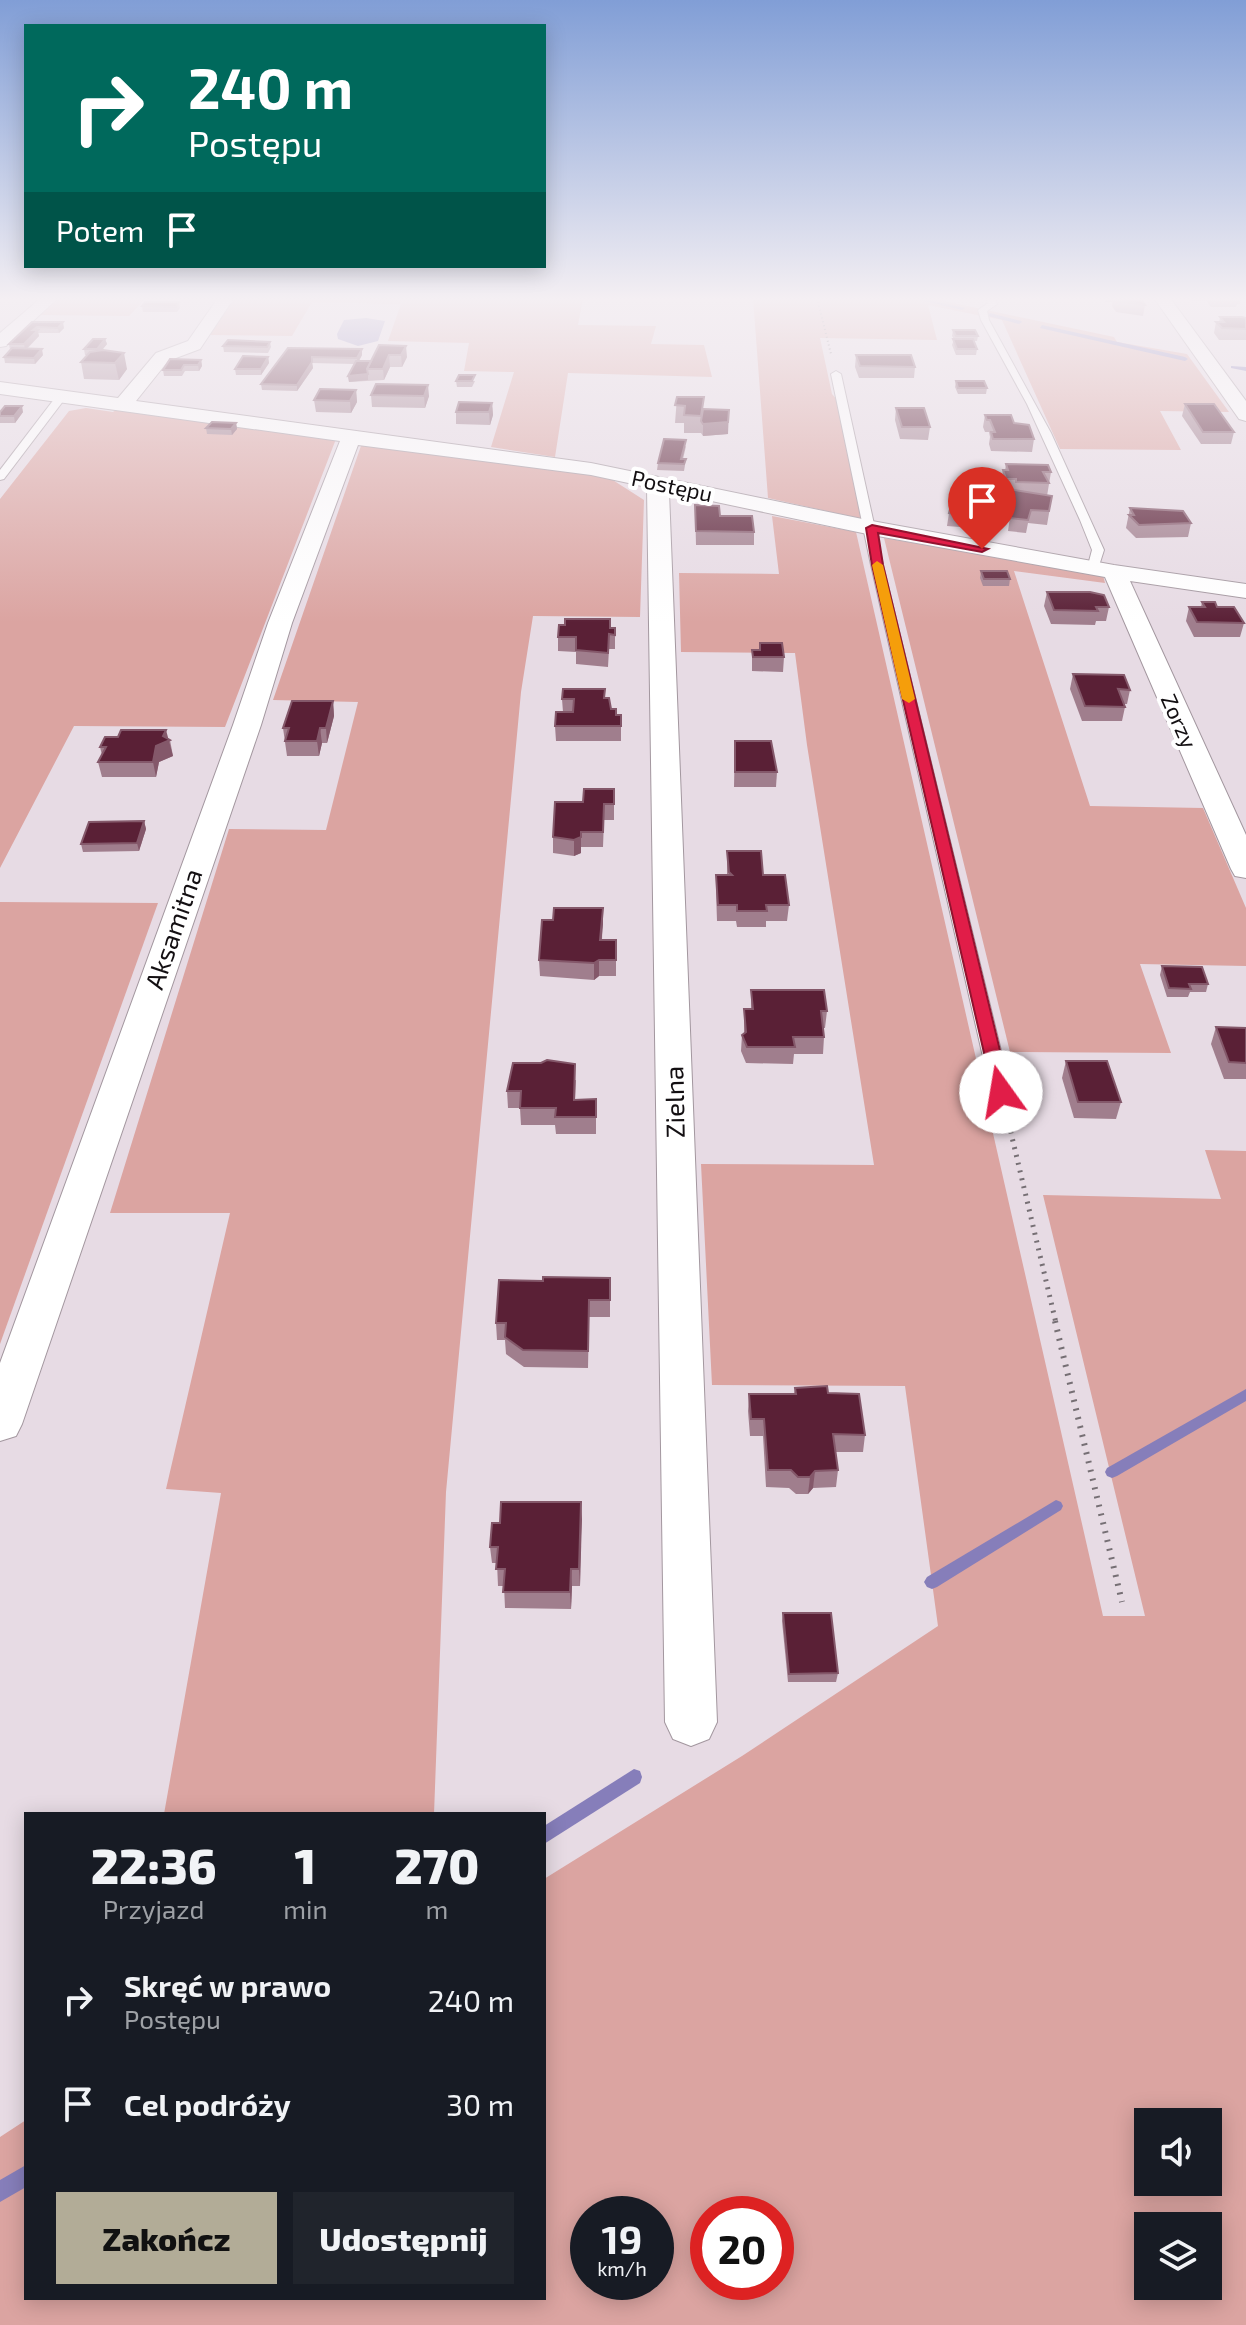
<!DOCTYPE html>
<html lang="pl">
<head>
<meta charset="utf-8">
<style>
	:root { --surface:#171b24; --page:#20242c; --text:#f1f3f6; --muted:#9ea1a6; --accent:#b2ac97 }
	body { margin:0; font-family:"Exo 2",sans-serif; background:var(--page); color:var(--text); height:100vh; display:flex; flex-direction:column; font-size:30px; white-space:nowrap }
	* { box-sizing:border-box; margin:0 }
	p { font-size:26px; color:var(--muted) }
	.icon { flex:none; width:44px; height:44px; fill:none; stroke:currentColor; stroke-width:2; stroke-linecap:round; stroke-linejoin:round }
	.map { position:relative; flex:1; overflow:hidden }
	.side { position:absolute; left:24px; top:1812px; width:522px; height:488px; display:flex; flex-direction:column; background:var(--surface); border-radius:0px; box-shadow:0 4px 20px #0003 }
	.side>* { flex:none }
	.guide { position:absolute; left:24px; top:24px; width:522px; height:244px; border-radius:0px; box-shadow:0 4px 20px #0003; background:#00695c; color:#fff; overflow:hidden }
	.buttons { position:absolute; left:1134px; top:2108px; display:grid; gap:16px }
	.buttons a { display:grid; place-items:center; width:88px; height:88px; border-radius:0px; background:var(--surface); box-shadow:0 4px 20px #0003; font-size:40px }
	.speed { position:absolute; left:570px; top:2196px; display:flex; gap:16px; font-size:40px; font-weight:700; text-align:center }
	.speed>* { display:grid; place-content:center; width:104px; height:104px; border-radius:50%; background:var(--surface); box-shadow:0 4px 20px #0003; line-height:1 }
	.speed small { font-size:20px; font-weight:400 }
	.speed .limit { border:12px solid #d22; background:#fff; color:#111 }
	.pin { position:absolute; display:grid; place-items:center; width:68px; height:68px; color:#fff; margin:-82px -34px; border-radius:50% 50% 50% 0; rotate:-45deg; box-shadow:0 0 8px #0007 }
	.pin .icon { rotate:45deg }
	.me { position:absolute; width:88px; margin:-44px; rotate:347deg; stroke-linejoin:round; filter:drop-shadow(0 0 6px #0008) }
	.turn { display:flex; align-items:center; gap:28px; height:168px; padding:0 32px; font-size:36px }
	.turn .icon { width:104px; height:104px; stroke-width:2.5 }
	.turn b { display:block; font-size:56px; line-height:68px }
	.then { display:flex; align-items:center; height:76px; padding:0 32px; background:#0003; gap:16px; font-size:30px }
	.eta { display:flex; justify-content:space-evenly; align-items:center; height:136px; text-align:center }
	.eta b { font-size:48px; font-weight:800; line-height:56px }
	.cta { display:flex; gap:16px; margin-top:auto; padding:16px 32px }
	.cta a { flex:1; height:92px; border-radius:0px; background:var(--accent); color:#111; font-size:32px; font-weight:800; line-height:92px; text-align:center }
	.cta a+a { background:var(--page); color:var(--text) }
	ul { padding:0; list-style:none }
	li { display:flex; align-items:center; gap:24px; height:104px; padding:0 32px }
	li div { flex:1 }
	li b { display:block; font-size:30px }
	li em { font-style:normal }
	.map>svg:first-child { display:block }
	.green { fill:#dba4a1; fill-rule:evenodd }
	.water { fill:#867eba }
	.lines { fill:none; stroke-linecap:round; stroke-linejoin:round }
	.stream { fill:#867eba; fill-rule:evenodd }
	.lane-casing { stroke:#a3979f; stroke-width:2 }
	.street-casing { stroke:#a3979f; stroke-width:2 }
	.path-far2 { stroke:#766f74; stroke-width:2; stroke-dasharray:1 3; stroke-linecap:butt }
	.path-far1 { stroke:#766f74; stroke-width:5; stroke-dasharray:2 6; stroke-linecap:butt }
	.path { stroke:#766f74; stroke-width:6; stroke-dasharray:2 7; stroke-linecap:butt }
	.lane { fill:#fff; fill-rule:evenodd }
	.street { fill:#fff; fill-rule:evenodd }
	.wall { fill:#a07e8d }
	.shaded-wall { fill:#84586a }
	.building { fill:#5a2036; stroke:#84586a; stroke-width:2 }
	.route { fill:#e11d48; stroke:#92132f; stroke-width:2 }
	.slow { fill:#f59e0b }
	.labels { text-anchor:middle; stroke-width:8; stroke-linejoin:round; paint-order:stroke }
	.far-street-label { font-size:22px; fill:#130f12; stroke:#fff }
	.street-label { font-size:26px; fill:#130f12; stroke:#fff }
</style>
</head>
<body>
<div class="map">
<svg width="1246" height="2325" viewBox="0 0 1246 2325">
	<rect width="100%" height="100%" fill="#e7dbe4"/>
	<g class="green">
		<path d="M59,298h87l-17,18 -89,-1z"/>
		<path d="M235,298h348l-5,27 78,1 -5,18 53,1 8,32 -144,-4 -13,84 -64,-10 23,-75 -50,-1 5,-28 -81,-2 13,-37 -89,-2 -20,34 -84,-1z"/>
		<path d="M753,298h177l184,39 3,5 70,12 42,58 -69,-1 21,39 -121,-1 -58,-129 -74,-15 9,35 -117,-2 12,56 7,8 23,117 -94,-21z"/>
		<path d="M86,408l27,4 5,-4 218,31 -111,288 -151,-1 -74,142v-369l69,-88z"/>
		<path d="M362,443l130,15 116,19 36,23 -4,117 -107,-1 -12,76 -75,800 -12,322h-270l57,-321 -55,-4 64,-276h-120l119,-384 97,1 32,-128 -85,-2z"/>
		<path d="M772,516l84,16 247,1084h42l-102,-421 178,4 -16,-49 41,1v1174h-1246v-188l26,-17v178h518v-419l198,-123 196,-130 -33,-240 -193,-1 -11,-221 173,1 -67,-420 -12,-92 -114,-1 -2,-79 100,1zM1148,2122h60v60h-60zM588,2214h68v68h-68zM708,2214h68v68h-68zM1148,2226h60v60h-60z"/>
		<path d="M884,538l219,37 2,8 -91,-12 76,235 113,2 43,100v58l-106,-2 31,89 -161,-1z"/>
		<path d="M0,902l158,1 -158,441z"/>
	</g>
	<path class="water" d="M366,318l19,3 -7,20 -20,5 -20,-7 -1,-5 7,-14z"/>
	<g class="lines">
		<g class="stream">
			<path d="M911,298h8l46,10 -3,2z"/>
			<path d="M990,313l31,8 1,1 -3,2 -31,-8z"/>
			<path d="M1042,325l143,32 3,2 -3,2 -145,-33z"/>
			<path d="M1231,366l15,1v4l-15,-3z"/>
			<path d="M1246,1389v12l-129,75 -5,2 -5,-2 -2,-4 2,-4z"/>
			<path d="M1056,1500l5,2 2,4 -2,4 -124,77 -5,2 -5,-2 -3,-5 3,-5z"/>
			<path d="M634,1769l6,2 2,6 -2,6 -96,61v-18z"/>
			<path d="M26,2165v22l-26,15v-22z"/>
		</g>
		<defs>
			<g id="lane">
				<path d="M986,298h8l3,6 -10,7 2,9 62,113 53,117 -7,22 -10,-3 5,-19 -12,-30 -53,-116 -46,-84 -3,-10 10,-7z"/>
				<path d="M836,371l5,3 42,191 128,527 -10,6 -10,-6 -120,-527 -40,-191z"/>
				<path d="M58,394l9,2 -63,83 -4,1v-10z"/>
			</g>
			<g id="street">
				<path d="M41,298h17l-52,48 -6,1v-14z"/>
				<path d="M218,298h16l-34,51 -32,12 -32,40 455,62 281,58 242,44 132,19v14l-116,-17 116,254v43l-11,-2 -4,-7 -126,-292 -233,-42 -203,-43 48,1230 -8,17 -18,7 -18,-7 -8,-17 -18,-1235 -56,-12 -233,-30 -66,178 -31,102 -239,699 -6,12 -16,5v-78l233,-638 35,-102 72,-182 -340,-47v-12l118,16 38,-45 32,-12z"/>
				<path d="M1154,298h16l76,103v20l-7,-2z"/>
			</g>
		</defs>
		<use href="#lane" class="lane-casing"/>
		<use href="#street" class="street-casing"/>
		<path class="path-far2" d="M817,298l14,56"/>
		<path class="path-far1" d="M1007,1116l49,207"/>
		<path class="path" d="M1055,1321l67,281"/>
		<use href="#lane" class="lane"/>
		<use href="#street" class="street"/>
	</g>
	<g class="wall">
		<path d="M1105,298h35l5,7 -2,11 -27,-4 -4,-6 1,-4h-8z"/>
		<path d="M1191,298h50l-1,6h-3l-1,3h-25l-5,-6h-13z"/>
		<path d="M179,302l1,6 -3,4h-34l-1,-6z"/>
		<path d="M1220,317l26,1v22h-27l-5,-7 2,-11h3z"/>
		<path d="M32,322l32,6 -5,5h-21l1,3 -12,13 16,6 -8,9 -30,-1 -1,-6 6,-7 -1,-6z"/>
		<path d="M953,330l25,6 -1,5h-3l3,8 -1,6h-20l-4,-10 2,-6 -2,-3z"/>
		<path d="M105,339l2,5 -5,6 25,19 -8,11 -35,-1 -3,-17 7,-7h-3l-1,-6z"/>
		<path d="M270,342l1,5 -3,6 -44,-1 -1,-6z"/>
		<path d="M379,345l28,12 -5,10h-12l-6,13 -35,2 -1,-6 6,-12 -42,-1 1,5 -16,23 -35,-1 -1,-6 27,-36 74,1v6l-3,6h12z"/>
		<path d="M856,355l59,12 -1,11h-55l-4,-11z"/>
		<path d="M268,357l1,6 -8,12h-25l-1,-6z"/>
		<path d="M201,360l1,6 -3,5h-14l-3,5h-18l-1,-6z"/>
		<path d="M456,381h19l-3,6h-15z"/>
		<path d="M956,381l31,7 -1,6h-28l-3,-7z"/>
		<path d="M356,390l1,12 -6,11 -35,-1 -2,-12z"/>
		<path d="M371,395l58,1 -4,12 -53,-1z"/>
		<path d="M677,397l27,13 24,24 -25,2 -2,-3h-17v-10h-9z"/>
		<path d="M492,403l1,12 -3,10 -34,-1v-12z"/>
		<path d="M1185,404l49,28 -3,12h-30l-19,-28z"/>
		<path d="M896,408l34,19 -2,13 -28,-1 -5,-19z"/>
		<path d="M0,412h23l-8,11h-15z"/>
		<path d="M985,415l29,8 20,16 -2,13 -41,-1 -2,-7 1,-7 -1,-5h-4l-2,-5z"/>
		<path d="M236,423l1,6 -5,6 -25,-1 -1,-6z"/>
		<path d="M686,446l-3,13h3l-2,12 -27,-1 1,-7z"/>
		<path d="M1006,464l45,8 -4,24h5l-5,29 -19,-2 -2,10 -18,-2 3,-21 -13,-1 2,-13 3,-8 -2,-5 2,-13h2z"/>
		<path d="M989,504l-4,25 -38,-3 2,-13z"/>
		<path d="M695,505l59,27v13h-58z"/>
		<path d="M1130,508l61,15 -3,14 -52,1 -10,-10z"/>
		<path d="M981,571l29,8 -1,7h-26l-3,-8z"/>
		<path d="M1047,592l62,15 -3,14h-10l-1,4 -44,-1 -7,-18z"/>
		<path d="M1202,602l42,21 -4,14h-46l-8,-16 3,-14h12z"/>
		<path d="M610,628h5v21h-6l-1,18 -32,-3v-12l-18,-1v-14z"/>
		<path d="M760,643l24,14 -1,15 -31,-1v-21h8z"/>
		<path d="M1073,674l57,16 -3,14h-3l1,3 -3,14h-40l-12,-32z"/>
		<path d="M605,689v9l6,11 5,6h5v26h-65l-1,-15 8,-14 -1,-13z"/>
		<path d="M333,701l1,15 -7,27h-5l-3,13h-32l-4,-28z"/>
		<path d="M168,739l2,1 3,16 -14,6 -3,15h-54l-4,-15 4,-7 -2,-8z"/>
		<path d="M735,741l42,31 -1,15h-42z"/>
		<path d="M614,789v31h-10l-1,27h-22v6l-7,3 -21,-3v-16l30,-35z"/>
		<path d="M144,821l2,8 -7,22 -56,1 -2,-8z"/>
		<path d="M727,851l36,24 26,30 -2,16h-21v6h-29l-1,-6h-19l-1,-30v-16h11z"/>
		<path d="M603,908l-1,32h14v36h-17l-5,4 -54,-4 -1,-16 14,-40z"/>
		<path d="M1162,966l46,18 -2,8h-16l-2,5h-21l-7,-22z"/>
		<path d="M751,990l76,21 -2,17h-2l1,9 -1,17h-29l-1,10 -47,-1 -5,-12 1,-16 2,-2v-24h7z"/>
		<path d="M1216,1027l30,1v51h-22l-13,-35z"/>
		<path d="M1066,1061l55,41 -5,17 -42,-1 -12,-40z"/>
		<path d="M576,1080l-1,20 21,-1v35h-40l-1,-9h-34l-1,-17h-12l-1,-17z"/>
		<path d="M610,1278v39h-21l-1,51 -64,-1 -18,-13 -1,-14h-8l-1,-17 47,-42z"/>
		<path d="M795,1388l33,5 37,42 -2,17h-28l3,18 -2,17 -23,1 -5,6h-12l-7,-6 -23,-1 -3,-51h-13l-2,-25 1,-17h45z"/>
		<path d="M581,1502l-1,84h-8l-1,23 -66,-1 -1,-22h-6l-1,-23h-5l-2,-16 10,-24z"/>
		<path d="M783,1613l55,60 -2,9h-48l-6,-61z"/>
	</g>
	<g class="shaded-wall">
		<path d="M63,322l1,6 -5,5 -1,-5z"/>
		<path d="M37,327l2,9 -14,14 -1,-6 9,-14z"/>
		<path d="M105,339l2,5 -9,11 -1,-6z"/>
		<path d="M406,346l1,11 -5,10 -1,-12z"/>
		<path d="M42,349l1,6 -8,9 -1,-6z"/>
		<path d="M362,349v6l-5,9v-6z"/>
		<path d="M124,353l3,16 -8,11 -4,-17z"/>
		<path d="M389,355l1,12 -6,13 -1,-11z"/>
		<path d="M268,357l1,6 -8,12v-6z"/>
		<path d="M201,360l1,6 -3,5 -1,-6z"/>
		<path d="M312,362l1,6 -16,23v-6z"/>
		<path d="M368,374v6l-19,2 -1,-6z"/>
		<path d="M428,385l1,11 -4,12 -1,-12z"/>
		<path d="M356,390l1,12 -6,11 -1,-12z"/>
		<path d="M492,403l1,12 -3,10 -1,-13z"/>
		<path d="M22,406l1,6 -8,11 -1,-7z"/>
		<path d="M729,410l-1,24 -25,2v-12z"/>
		<path d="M236,423l1,6 -5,6 -1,-6z"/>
		<path d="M333,701l1,15 -7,27 -1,-15z"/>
		<path d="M320,728l2,15 -3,13 -2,-15z"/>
		<path d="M166,730l7,26 -14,6 -3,15 -3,-15 3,-16z"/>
		<path d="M144,821l2,8 -7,22 -2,-8z"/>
		<path d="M581,832v21l-7,3v-16z"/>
		<path d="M603,908v16l-3,32v-16z"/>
		<path d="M599,960v16l-5,4v-17z"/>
		<path d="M815,1471l-2,17 -5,6 2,-17z"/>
		<path d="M581,1502l1,17 -2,67 -1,-17z"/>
		<path d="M571,1569l1,17 -1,23 -1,-17z"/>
	</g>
	<g class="building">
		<path d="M1116,298h24l5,7 -27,-4z"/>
		<path d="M145,302h34l-3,5 -34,-1z"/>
		<path d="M1220,317h22l4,1v11l-24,-1 -6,-6h8z"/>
		<path d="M32,322h31l-5,6 -21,-1 -4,3h5l-14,14h-15z"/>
		<path d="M953,330h22l3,6h-22z"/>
		<path d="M93,339h12l-8,10h-13z"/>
		<path d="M953,339h20l4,10h-20z"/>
		<path d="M228,340l42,2 -3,5 -44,-1z"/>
		<path d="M379,345l27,1 -5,9h-12l-6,14h-16z"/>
		<path d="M12,348l30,1 -8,9 -30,-1z"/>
		<path d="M288,348l74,1 -5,9 -45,-1v5l-15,23 -36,-1z"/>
		<path d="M103,350l21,3 -9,10 -34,-1 9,-10z"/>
		<path d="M856,355h55l4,12 -55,-1z"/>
		<path d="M243,356l25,1 -7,12h-26z"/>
		<path d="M170,359l31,1 -3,5h-14l-3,5h-18z"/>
		<path d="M356,361h15l-4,8 1,5 -20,2z"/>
		<path d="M459,375h16l-3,6h-16z"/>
		<path d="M956,381h28l3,7h-29z"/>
		<path d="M376,384l52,1 -4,11 -53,-1z"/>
		<path d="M320,389l36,1 -6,11 -36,-1z"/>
		<path d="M677,397h27l-3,19 -17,-1 1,-9 -10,-1z"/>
		<path d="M459,402l33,1 -3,9h-33z"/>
		<path d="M1185,404h29l20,28h-31z"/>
		<path d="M5,406h17l-8,10h-14v-4z"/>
		<path d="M896,408h28l6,19h-28z"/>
		<path d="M703,409l26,1 -1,12 -25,2 -2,-3z"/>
		<path d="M985,415h26l3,8 15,2 5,14h-41l-2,-7h4l-5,-12h-3z"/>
		<path d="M212,422l24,1 -5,6 -25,-1z"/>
		<path d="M664,439l22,1 -5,19h5l-2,5 -26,-1z"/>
		<path d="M1006,464l42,1 3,7h-8l6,11 -33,-1v-3h-10l-3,-9h5z"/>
		<path d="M1002,488l50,8 -3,15 -18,-1 -3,10 -18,-2 4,-21 -14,-1z"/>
		<path d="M952,501l37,3 -3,12 -37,-3z"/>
		<path d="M695,505l24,1 1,10h32l2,16 -58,-1z"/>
		<path d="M1130,508l53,3 8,12 -52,2 -10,-10h5z"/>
		<path d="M981,571h26l3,8h-26z"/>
		<path d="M1047,592h43l14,3 5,12h-13l2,4 -44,-1z"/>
		<path d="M1202,602h13l2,5h17l10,16 -47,-1 -8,-15h16z"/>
		<path d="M565,619h45v9h5v7l-6,-1 -1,19 -32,-3v-13h-18l1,-12h6z"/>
		<path d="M760,643h22l2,14h-31l-1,-7h8z"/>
		<path d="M1073,674l51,1 6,15 -12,-1 7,18 -40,-1z"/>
		<path d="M563,689h42l-1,9h5l2,11h5v6h5v11h-66l1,-14h17l1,-13h-12z"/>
		<path d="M292,701h41l-7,27h-6l-3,13h-32l4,-13h-6z"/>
		<path d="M121,730h45l-3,6 7,4 -14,6 -3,16h-55l8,-15h-6l5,-10h13z"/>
		<path d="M735,741h36l6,31h-42z"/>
		<path d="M584,789h30v15h-10l-1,28h-22v5l-7,3 -21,-3 2,-35h28z"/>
		<path d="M144,821l-7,22 -56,1 8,-22z"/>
		<path d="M727,851h34l2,24h22l4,30h-23l1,6h-30v-6h-19l-2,-30h16l-3,-3z"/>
		<path d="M554,908h49l-3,32h16v20h-17l-5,3 -55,-3 3,-40h11z"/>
		<path d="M1162,966l40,1 6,17h-19l2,5 -22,-1z"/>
		<path d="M751,990h73l3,21h-6l3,26h-31l2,10h-48l-5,-12 4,-3 -2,-23h9z"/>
		<path d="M1216,1027l30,1v35l-17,-1z"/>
		<path d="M547,1060l28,4 -1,36 22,-1v18h-41l1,-9h-36l1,-17h-14l6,-28h28z"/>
		<path d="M1066,1061h41l14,41h-43z"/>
		<path d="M543,1277l67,1v22h-21l-1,51 -65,-1 -18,-13 1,-14h-10l3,-43 44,1z"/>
		<path d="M827,1386l1,7 31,1 6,41 -32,-1 5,36 -23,1 -5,6h-12l-7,-7h-23l-4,-51h-13l-2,-25h47l-1,-6z"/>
		<path d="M501,1502h80l-2,67h-8l-1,23h-67l2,-23h-9l2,-22h-8l2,-24h8z"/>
		<path d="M783,1613h48l7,60 -49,1z"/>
	</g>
	<linearGradient id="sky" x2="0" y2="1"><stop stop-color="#819ed6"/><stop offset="0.48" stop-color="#f4eff3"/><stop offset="1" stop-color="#f4eff3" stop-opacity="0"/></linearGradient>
	<rect width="1246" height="623" fill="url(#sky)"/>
	<path class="route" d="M872,525l116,24 -6,3 -104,-19 5,32 127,527 -9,6 -8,-6 -121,-527 -6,-37z"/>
	<path class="slow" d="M877,561l6,4 32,134 -6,4 -7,-4 -30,-134z"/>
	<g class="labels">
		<g class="far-street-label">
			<text transform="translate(672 486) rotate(12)" y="8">Postępu</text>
			<text transform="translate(1179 721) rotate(66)" y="8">Zorzy</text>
		</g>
		<g class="street-label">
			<text transform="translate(174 929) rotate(-71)" y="9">Aksamitna</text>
			<text transform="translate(675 1102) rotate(-91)" y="9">Zielna</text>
		</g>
	</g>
</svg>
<div class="buttons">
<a><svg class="icon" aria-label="sound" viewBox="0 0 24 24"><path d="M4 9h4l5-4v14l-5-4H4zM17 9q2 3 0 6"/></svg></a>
<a><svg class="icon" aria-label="layers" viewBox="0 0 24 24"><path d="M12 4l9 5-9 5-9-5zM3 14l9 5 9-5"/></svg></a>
</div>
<div class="speed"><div>19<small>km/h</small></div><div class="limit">20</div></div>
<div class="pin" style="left:982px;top:549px;background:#d93025"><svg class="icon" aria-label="arrive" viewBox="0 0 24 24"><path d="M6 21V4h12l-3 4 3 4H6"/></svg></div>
<svg class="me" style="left:1001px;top:1092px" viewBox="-20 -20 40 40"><circle r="19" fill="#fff"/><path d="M0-13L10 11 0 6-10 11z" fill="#e11d48"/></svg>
<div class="guide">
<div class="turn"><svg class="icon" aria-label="right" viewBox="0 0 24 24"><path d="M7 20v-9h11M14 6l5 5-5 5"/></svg><div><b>240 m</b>Postępu</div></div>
<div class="then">Potem<svg class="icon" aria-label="arrive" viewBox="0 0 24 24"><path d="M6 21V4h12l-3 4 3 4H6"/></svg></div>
</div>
<section class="side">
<div class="eta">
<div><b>22:36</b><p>Przyjazd</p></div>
<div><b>1</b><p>min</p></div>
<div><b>270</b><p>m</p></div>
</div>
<ul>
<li><svg class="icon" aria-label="right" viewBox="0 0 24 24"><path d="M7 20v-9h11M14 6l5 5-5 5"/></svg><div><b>Skręć w prawo</b><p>Postępu</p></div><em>240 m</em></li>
<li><svg class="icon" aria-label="arrive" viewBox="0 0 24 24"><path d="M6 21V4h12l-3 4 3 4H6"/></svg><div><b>Cel podróży</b></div><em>30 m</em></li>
</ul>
<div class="cta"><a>Zakończ</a><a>Udostępnij</a></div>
</section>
</div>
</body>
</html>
